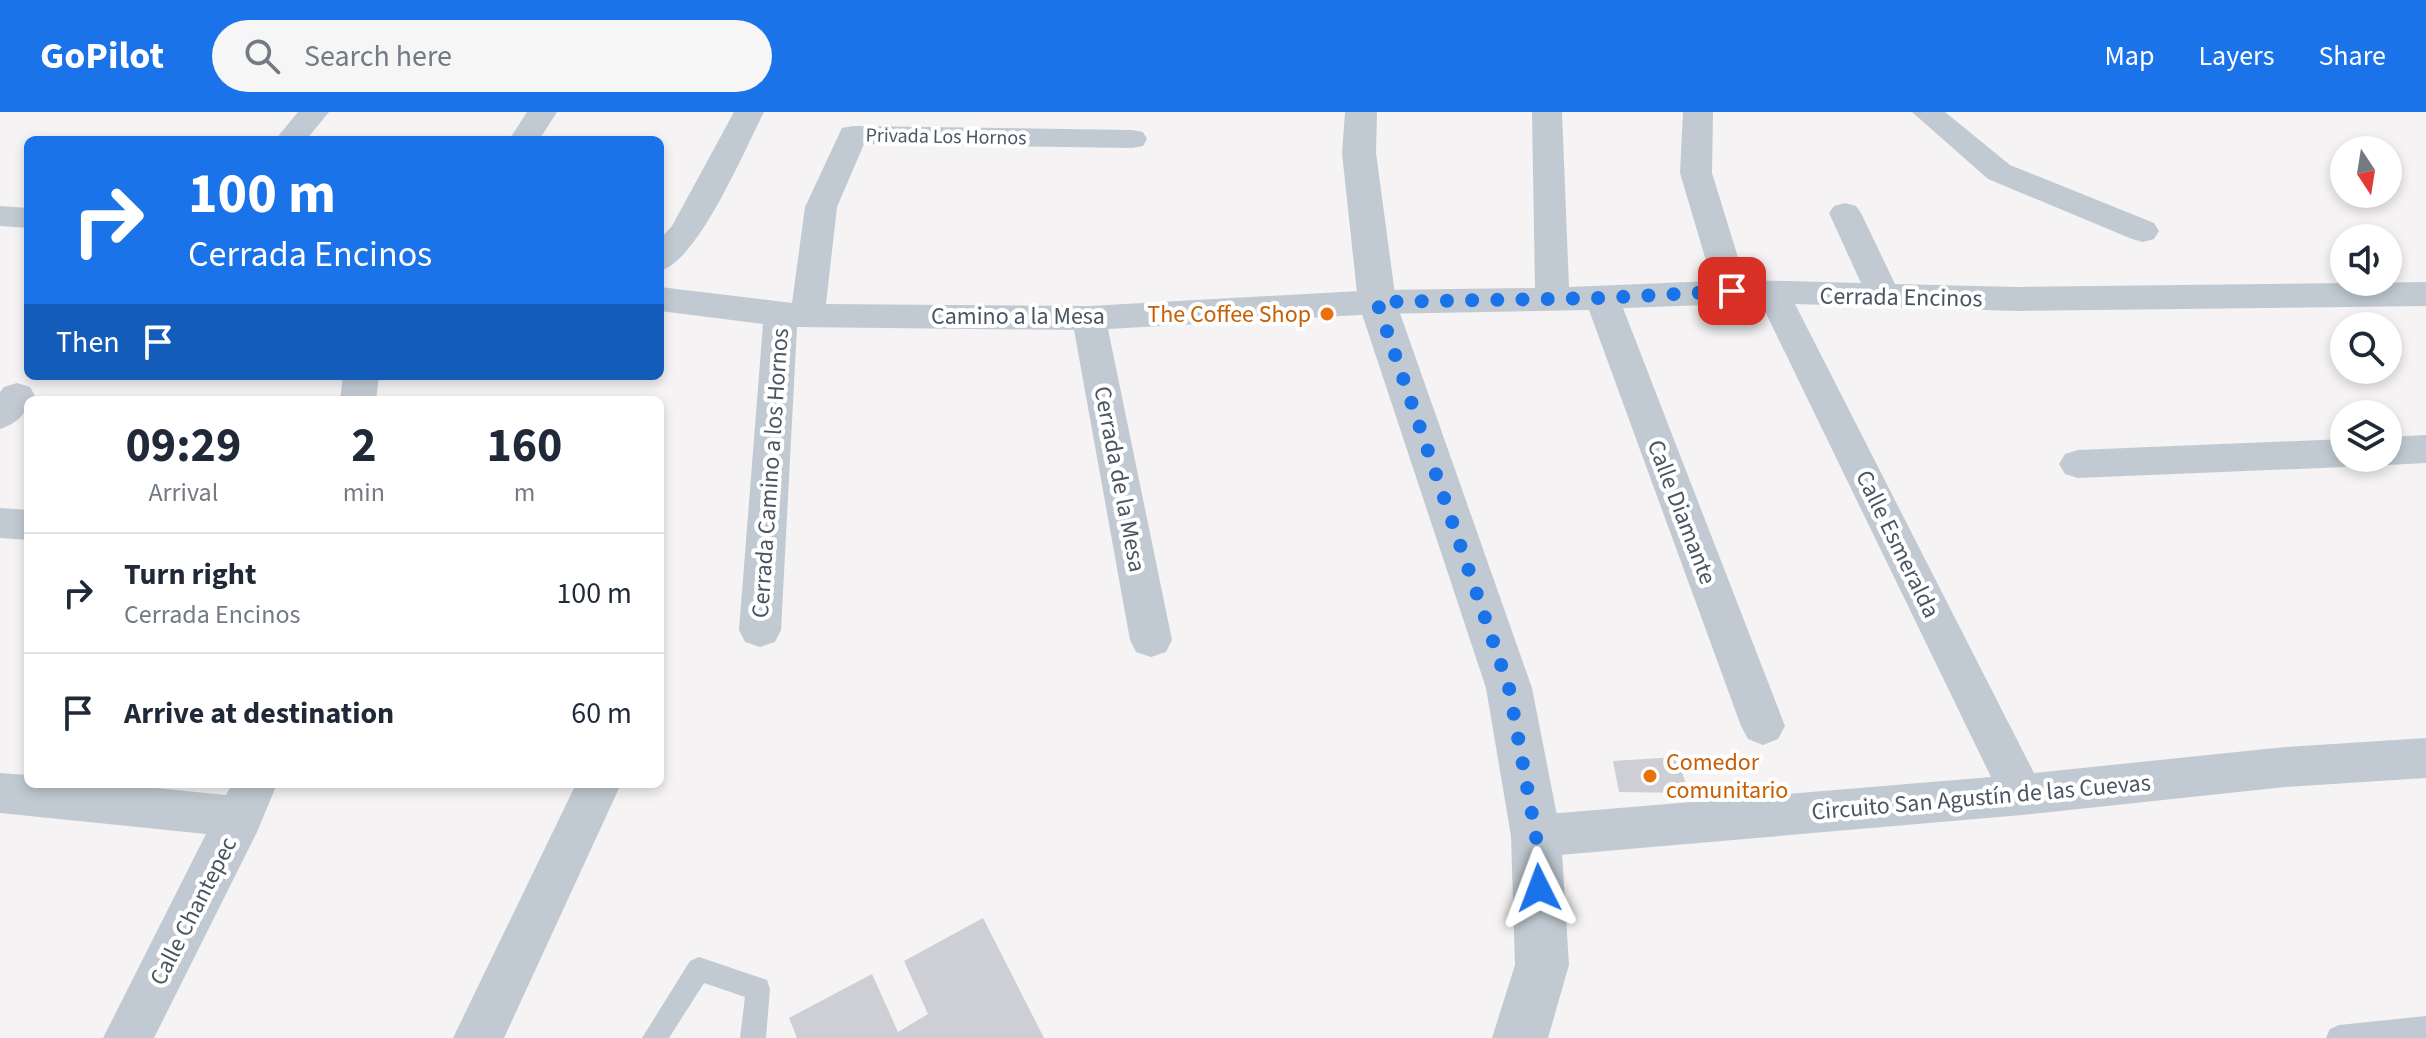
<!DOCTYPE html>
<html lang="en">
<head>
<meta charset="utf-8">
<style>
	:root { --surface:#fff; --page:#f6f6f7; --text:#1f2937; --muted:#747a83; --line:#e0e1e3; --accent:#1a73e8 }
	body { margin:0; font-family:"Source Sans 3",sans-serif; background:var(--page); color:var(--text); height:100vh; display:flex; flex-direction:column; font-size:30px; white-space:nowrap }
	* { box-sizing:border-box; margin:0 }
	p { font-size:26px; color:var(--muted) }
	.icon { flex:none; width:44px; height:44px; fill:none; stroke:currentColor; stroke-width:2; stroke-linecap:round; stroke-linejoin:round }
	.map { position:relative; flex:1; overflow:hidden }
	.details { position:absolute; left:24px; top:284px; width:640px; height:392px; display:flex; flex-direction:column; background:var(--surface); border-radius:12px; box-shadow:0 4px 12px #0003 }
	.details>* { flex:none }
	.banner { position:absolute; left:24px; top:24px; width:640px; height:244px; border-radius:12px; box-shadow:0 4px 12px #0003; background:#1a73e8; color:#fff; overflow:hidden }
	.needle { width:52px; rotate:168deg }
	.tools { position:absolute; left:2330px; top:24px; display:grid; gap:16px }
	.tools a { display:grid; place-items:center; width:72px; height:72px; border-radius:50%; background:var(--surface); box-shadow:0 4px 12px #0003; font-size:40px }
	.pin { position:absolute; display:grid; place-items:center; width:68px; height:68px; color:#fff; margin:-34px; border-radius:16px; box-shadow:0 4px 12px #0006 }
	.me { position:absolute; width:88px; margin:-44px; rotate:357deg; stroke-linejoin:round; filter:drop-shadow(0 0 6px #0008) }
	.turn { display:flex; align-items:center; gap:28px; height:168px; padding:0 32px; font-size:36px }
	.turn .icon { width:104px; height:104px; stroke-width:2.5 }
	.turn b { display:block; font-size:56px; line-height:68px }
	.then { display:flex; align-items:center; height:76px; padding:0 32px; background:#0003; gap:16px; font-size:30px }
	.eta { display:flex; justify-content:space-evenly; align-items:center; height:136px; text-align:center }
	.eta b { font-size:48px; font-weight:700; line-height:56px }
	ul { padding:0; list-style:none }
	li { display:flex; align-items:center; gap:24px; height:120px; padding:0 32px; border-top:2px solid var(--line) }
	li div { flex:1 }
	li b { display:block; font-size:30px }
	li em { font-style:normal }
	header { display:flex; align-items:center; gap:48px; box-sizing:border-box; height:112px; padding:0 40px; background:var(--accent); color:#fff }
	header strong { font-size:38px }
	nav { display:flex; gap:44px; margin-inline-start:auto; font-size:28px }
	.search { width:560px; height:72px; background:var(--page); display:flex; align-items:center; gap:20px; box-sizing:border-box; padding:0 28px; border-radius:44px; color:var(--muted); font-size:30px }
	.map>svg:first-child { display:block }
	.building { fill:#cdcfd5 }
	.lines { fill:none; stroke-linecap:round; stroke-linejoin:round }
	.service { fill:#c1cad2; fill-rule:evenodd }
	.minor { fill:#c1cad2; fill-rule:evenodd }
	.tertiary { fill:#c1cad2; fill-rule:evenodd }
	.route { stroke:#1a73e8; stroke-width:14; stroke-dasharray:0 25.2 }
	.food-dot { fill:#e8710a; stroke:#fff; stroke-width:3 }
	.labels { text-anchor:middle; stroke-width:8; stroke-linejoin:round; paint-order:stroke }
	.far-street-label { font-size:20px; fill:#4a5661; stroke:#fff }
	.street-label { font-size:24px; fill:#4a5661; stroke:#fff }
	.food-label { font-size:24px; fill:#c56008; stroke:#fff; text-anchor:end }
</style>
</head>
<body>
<header>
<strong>GoPilot</strong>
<div class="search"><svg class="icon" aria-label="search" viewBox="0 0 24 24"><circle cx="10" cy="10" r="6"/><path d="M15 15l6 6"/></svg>Search here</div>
<nav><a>Map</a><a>Layers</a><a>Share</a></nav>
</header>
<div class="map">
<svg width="2426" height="926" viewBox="0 0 2426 926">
	<rect width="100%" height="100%" fill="#f5f3f3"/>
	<g class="building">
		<path d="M1677,645l12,36 -70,-1 -6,-31z"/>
		<path d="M983,806l61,120h-247l-8,-20 83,-44 26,58 30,-18 -24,-53z"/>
	</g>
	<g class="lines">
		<g class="service">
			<path d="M699,845l68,23 3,9 -4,49h-26l5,-41 -41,-14 -35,55h-27l48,-77z"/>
			<path d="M2426,904v22h-100l4,-9 9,-4z"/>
		</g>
		<g class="minor">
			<path d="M298,0h31l-23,28h-31z"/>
			<path d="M527,0h30l-18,28h-30z"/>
			<path d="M734,0h30c-19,37 -66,149 -104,159v-32l12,-13z"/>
			<path d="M1532,0h30l7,175 143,-6 -32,-108 3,-61h30l-1,61 33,107 116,3 -32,-70 5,-7 11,-3 11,3 5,7 34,71 122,3 409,-5v24l-409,5 -222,-7 239,469 251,-26 141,-9v40l-141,9 -263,28 -486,42 -16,-6 -7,-15 7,-15 16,-6 455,-38 -230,-474 -138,5 162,418 -7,13 -15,6 -15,-6 -7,-13 -152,-416 -212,4 -269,15 64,311 -6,12 -15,5 -15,-5 -6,-12 -56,-310 -277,-3 -16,303 -6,12 -15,5 -15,-5 -6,-12 24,-306 -103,-13v-24l132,16 13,-96 37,-79 11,-2 279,4 11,2 4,7 -4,7 -11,2 -268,-4 -27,63 -11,97 263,2 288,-16 158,-2z"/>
			<path d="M1912,0h33l65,53 144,58 5,8 -5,8 -11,3 -11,-3 -144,-60z"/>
			<path d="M0,94l28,2v20l-28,-2z"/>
			<path d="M343,264h36l-3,24h-36z"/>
			<path d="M17,271l13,4 5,9 -7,4c0,15 -15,25 -28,29v-37l4,-5z"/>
			<path d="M2426,323v28l-38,2 -15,-7h15v-21z"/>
			<path d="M2344,327v19h16l-3,5 -13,4 -266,11 -13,-4 -6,-10 6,-10 13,-4z"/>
			<path d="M0,396l28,2v30l-28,-2z"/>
			<path d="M0,661l28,2v9h88l110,11 6,-11h45l-20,48 -103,206h-51l103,-204 -206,-21z"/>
			<path d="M576,672h45l-117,254h-51z"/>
		</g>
		<path class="tertiary" d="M1345,0h32l-1,41 20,149 136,386 29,148 8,129 -21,73h-56l23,-73 -4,-129 -25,-148 -128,-386 -16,-149z"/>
	</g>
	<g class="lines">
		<path class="route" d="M1539,776l-3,-52 -27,-148 -132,-386 225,-4 130,-7"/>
	</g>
	<g class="food-dot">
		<circle cx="1327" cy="202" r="8"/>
		<circle cx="1650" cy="664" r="8"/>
	</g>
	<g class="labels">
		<g class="far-street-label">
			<text transform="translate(946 24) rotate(1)" y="7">Privada Los Hornos</text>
		</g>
		<g class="street-label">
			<text transform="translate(1901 185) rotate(1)" y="8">Cerrada Encinos</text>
			<text x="1018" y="212">Camino a la Mesa</text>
			<text transform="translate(770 361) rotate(-86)" y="8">Cerrada Camino a los Hornos</text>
			<text transform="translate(1120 367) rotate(79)" y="8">Cerrada de la Mesa</text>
			<text transform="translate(1682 400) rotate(69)" y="8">Calle Diamante</text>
			<text transform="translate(1898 432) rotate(64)" y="8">Calle Esmeralda</text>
			<text transform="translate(1981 685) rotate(-5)" y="8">Circuito San Agustín de las Cuevas</text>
			<text transform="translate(193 799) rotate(-63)" y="8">Calle Chantepec</text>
		</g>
		<g class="food-label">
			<text x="1311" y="210">The Coffee Shop</text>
			<text x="1666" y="658" text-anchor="start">Comedor<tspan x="1666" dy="28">comunitario</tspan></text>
		</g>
	</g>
</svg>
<div class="tools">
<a><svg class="needle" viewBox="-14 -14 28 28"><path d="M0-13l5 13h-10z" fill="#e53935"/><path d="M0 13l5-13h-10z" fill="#747a83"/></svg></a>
<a><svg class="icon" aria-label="sound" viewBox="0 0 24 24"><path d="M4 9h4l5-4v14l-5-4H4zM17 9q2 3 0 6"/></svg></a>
<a><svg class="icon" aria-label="search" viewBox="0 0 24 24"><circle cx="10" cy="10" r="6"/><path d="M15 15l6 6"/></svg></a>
<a><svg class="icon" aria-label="layers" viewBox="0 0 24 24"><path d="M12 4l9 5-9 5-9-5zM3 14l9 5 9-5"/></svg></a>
</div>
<div class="pin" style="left:1732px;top:179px;background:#d93025"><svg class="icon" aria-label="arrive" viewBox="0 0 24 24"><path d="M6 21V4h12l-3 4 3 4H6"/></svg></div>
<svg class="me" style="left:1539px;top:776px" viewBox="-20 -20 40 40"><path d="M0-17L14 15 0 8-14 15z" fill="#1a73e8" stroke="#fff" stroke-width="4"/></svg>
<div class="banner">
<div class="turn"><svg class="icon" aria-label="right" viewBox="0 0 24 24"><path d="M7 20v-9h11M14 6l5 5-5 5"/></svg><div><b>100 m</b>Cerrada Encinos</div></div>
<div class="then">Then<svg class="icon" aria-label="arrive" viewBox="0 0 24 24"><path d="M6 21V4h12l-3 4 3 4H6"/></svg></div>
</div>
<section class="details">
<div class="eta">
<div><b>09:29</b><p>Arrival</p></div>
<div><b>2</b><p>min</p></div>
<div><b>160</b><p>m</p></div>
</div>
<ul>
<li><svg class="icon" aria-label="right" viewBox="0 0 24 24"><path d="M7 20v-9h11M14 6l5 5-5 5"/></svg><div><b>Turn right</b><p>Cerrada Encinos</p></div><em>100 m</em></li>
<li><svg class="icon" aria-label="arrive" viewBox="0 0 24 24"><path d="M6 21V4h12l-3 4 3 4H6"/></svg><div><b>Arrive at destination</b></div><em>60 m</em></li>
</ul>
</section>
</div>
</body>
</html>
